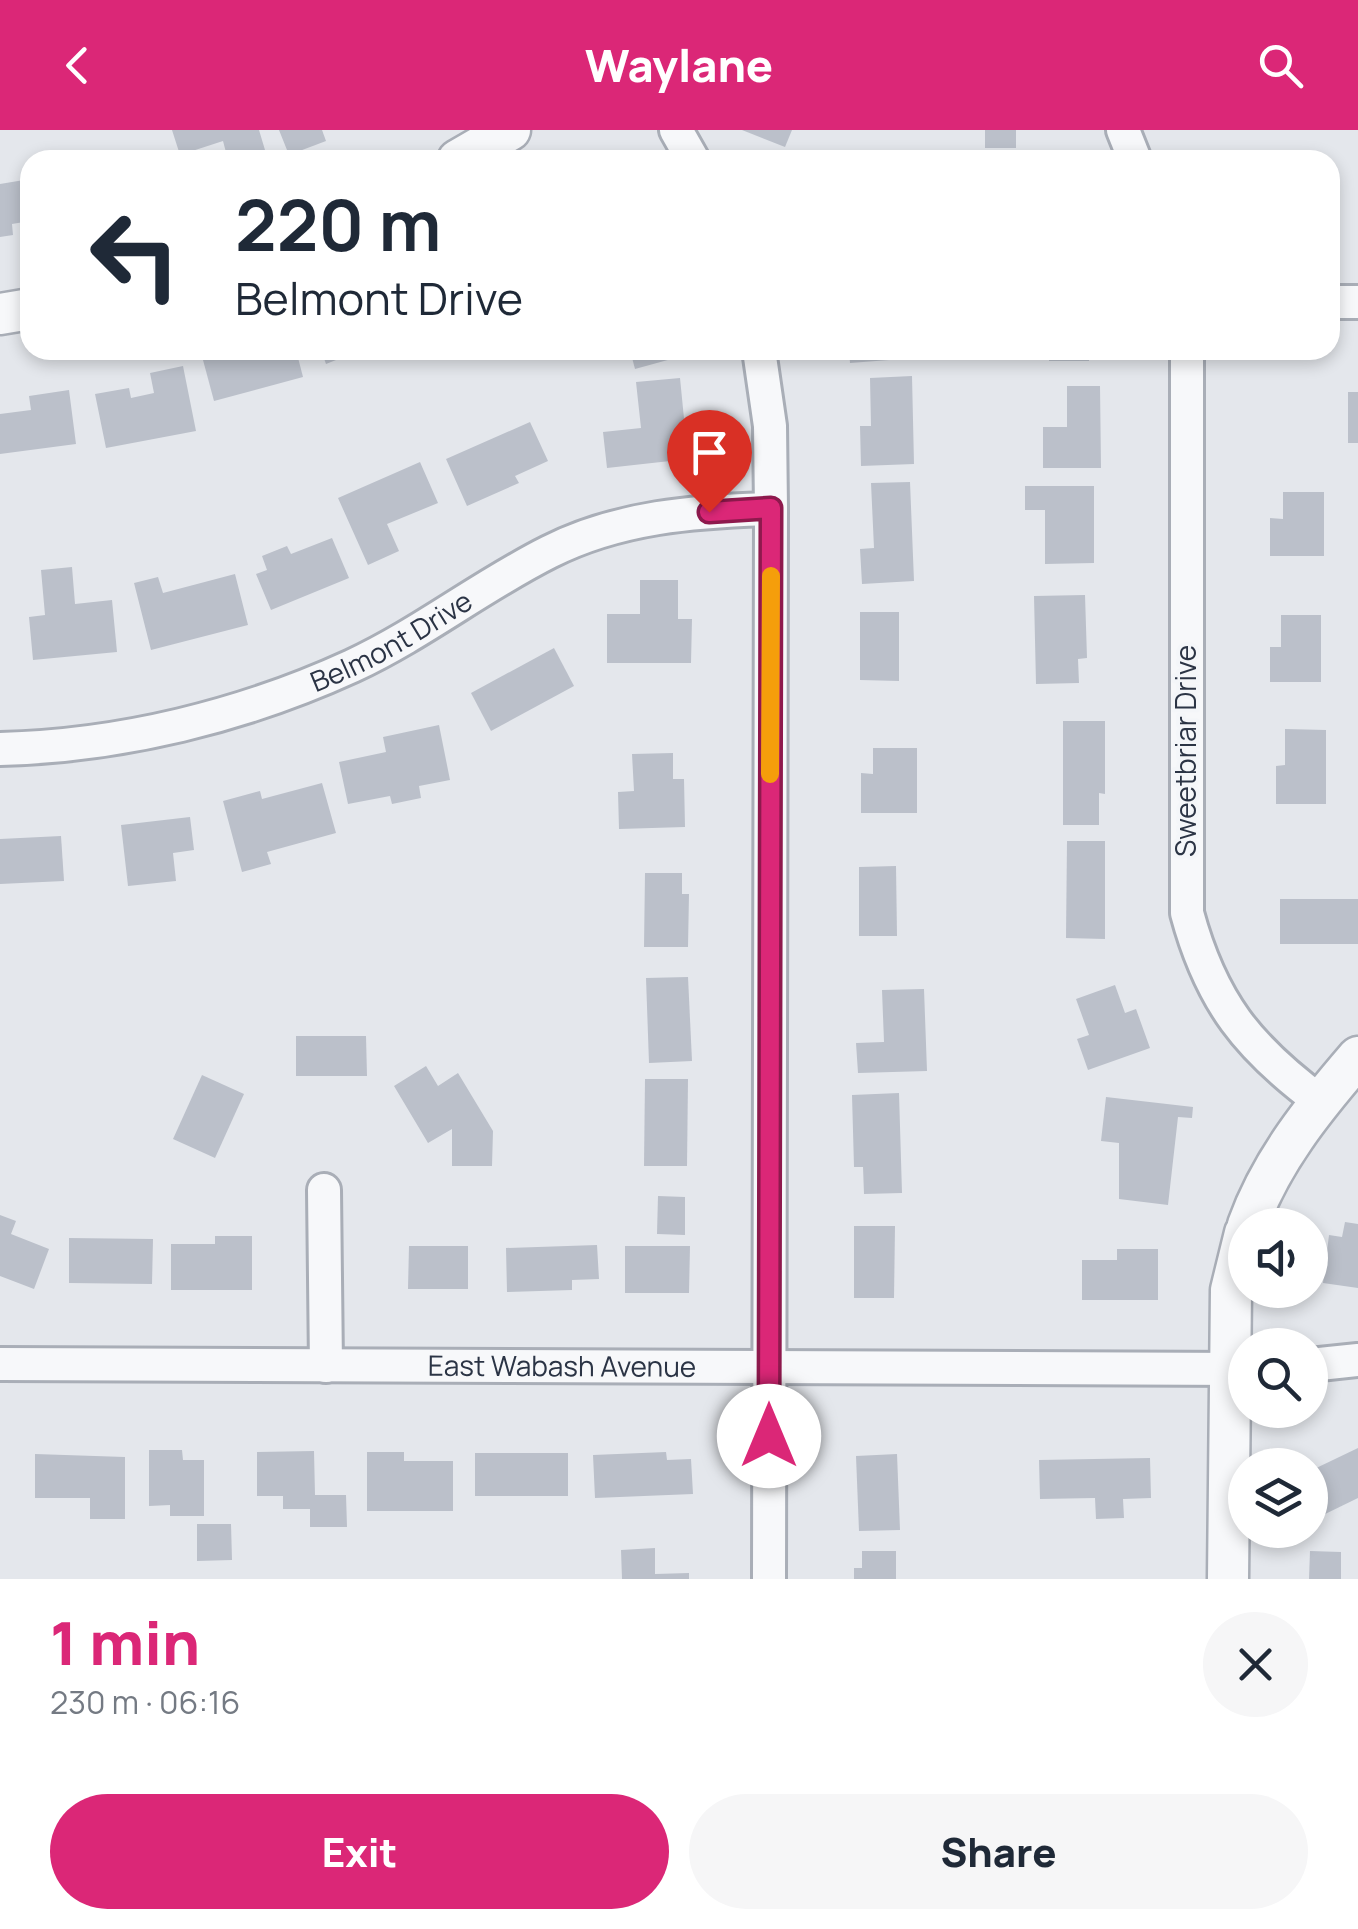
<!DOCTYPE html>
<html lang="en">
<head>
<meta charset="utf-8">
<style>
	:root { --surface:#fff; --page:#f6f6f7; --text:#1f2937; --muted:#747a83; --accent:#db2777 }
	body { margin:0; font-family:Manrope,sans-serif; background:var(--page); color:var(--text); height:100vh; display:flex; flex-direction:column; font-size:38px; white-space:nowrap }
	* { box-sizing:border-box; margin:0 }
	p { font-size:32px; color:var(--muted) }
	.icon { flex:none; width:55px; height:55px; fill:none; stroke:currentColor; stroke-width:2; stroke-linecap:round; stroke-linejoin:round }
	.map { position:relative; height:1449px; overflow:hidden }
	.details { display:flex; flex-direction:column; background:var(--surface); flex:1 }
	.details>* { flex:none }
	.banner { position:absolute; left:20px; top:20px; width:1320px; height:210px; border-radius:30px; box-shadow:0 5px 15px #0003; background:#fff; color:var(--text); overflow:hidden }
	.fabs { position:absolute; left:1228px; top:1078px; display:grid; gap:20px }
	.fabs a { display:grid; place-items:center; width:100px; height:100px; border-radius:50%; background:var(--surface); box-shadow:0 5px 15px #0003; font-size:50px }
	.pin { position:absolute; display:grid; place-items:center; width:85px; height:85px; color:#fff; margin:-102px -42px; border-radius:50% 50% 50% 0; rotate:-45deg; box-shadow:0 0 10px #0007 }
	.pin .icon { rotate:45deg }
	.me { position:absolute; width:110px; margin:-55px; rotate:0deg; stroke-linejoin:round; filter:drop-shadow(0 0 8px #0008) }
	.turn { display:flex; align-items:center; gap:35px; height:210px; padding:0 50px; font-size:45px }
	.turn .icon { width:130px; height:130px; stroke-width:2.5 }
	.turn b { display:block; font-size:70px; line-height:85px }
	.round { display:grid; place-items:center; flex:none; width:105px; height:105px; border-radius:52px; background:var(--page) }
	.headline { display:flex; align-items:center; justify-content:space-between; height:170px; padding:0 50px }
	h1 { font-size:60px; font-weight:800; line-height:75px; color:var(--accent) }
	.button { display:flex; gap:20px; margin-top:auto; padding:20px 50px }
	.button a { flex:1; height:115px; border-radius:60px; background:var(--accent); color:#fff; font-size:40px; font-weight:800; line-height:115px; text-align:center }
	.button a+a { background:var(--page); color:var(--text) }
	header { display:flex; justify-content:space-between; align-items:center; height:130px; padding:0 50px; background:var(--accent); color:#fff; font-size:45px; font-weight:800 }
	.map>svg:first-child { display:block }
	.building { fill:#bbc0ca }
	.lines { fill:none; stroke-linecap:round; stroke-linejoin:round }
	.minor-casing { stroke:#a9aeb7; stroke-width:38 }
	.tertiary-casing { stroke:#a9aeb7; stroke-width:45 }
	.minor { stroke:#f7f8fa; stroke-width:32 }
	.tertiary { stroke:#f7f8fa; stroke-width:40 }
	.route-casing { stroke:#8e194d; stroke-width:25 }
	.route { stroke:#db2777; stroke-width:18 }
	.slow { stroke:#f59e0b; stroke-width:18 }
	.labels { text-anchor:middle; stroke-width:8; stroke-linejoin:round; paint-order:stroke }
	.street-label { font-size:28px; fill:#2b3445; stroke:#f4f6f9 }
</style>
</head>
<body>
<header><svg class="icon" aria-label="back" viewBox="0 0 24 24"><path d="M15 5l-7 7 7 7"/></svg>Waylane<svg class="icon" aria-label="search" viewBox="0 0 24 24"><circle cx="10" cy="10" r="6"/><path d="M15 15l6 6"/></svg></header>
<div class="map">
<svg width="1358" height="1449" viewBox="0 0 1358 1449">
	<rect width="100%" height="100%" fill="#e4e7ec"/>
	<g class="building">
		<path d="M172,0h87l9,30h-40l-5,-19 -43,14z"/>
		<path d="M279,0h43l4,11 -37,14z"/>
		<path d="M742,0h50l-7,17z"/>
		<rect x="985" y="0" width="31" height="18"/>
		<path d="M30,49v42l-18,3 1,11 -13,2v-53z"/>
		<path d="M239,220h57l7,27 -89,24 -11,-41z"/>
		<path d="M321,220h40l-35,14z"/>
		<path d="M630,220h43l2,8 -40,11z"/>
		<path d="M849,220h52l1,9 -52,4z"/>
		<rect x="1049" y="220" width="40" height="11"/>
		<path d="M183,236l13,65 -90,17 -11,-54 34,-6 2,10 23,-5 -4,-20z"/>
		<path d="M912,246l2,88 -53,2 -1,-40h11l-1,-48z"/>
		<path d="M680,248l8,81 -81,9 -4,-36 38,-4 -5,-46z"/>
		<path d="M1067,256h33l1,82h-58v-41h24z"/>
		<path d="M69,260l7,54 -76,10v-40l31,-4 -2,-14z"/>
		<rect x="1348" y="262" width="10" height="51"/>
		<path d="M530,292l18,39 -33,15 4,7 -52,23 -21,-47z"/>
		<path d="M420,332l18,41 -51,21 12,27 -31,14 -30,-67z"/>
		<path d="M910,352l4,99 -52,3 -2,-35 14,-1 -3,-65z"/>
		<path d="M1025,356h69v77l-49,1v-54h-20z"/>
		<path d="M1283,362h41v64h-54v-38l13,1z"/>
		<path d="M332,408l17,40 -78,32 -15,-36 11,-4 -5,-14 25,-10 4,8z"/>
		<path d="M72,437l3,37 37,-4 5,52 -84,8 -4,-43 16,-2 -4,-45z"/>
		<path d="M235,444l13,51 -97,25 -17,-67 24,-6 5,16z"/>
		<path d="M640,450h38v39h14l-1,44h-84v-49h33z"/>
		<path d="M1085,465l2,63 -9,1 1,24 -43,1 -2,-88z"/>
		<path d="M860,482h39v69l-39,-1z"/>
		<path d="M1281,485h40v67h-51v-35h11z"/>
		<path d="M554,518l20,38 -83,45 -20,-38z"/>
		<path d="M1063,591h42v73l-6,-1v32h-36z"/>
		<path d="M439,595l11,55 -31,6 2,12 -29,6 -2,-8 -42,8 -9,-42 47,-10 -3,-15z"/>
		<path d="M1285,599l41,1v74h-50v-38l9,-1z"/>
		<path d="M873,618h44v65h-56v-40l12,1z"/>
		<path d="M673,623v26h11l1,48 -66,2 -1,-37 16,-1 -2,-37z"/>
		<path d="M322,653l14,50 -69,19 4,12 -29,8 -19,-71 37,-10 2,8z"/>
		<path d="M190,687l4,33 -21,3 3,28 -48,5 -7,-61z"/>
		<path d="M61,706l3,45 -64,3v-45z"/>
		<path d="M1067,711h38v98l-39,-1z"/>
		<path d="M896,736l1,70h-38v-69z"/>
		<path d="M645,743h37v21h7l-1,53h-44z"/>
		<rect x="1280" y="769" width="78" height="45"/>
		<path d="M688,847l4,84 -43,2 -3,-85z"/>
		<path d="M1115,855l10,28 11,-4 14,39 -62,22 -11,-31 12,-4 -13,-36z"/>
		<path d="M924,859l3,82 -69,2 -2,-30 28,-1 -2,-52z"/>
		<path d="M296,906h70l1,40h-71z"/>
		<path d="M426,936l12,20 20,-13 35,58 -1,35h-40v-37l-24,14 -34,-57z"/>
		<path d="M202,945l42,19 -29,64 -42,-19z"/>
		<path d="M645,949h43l-1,87h-43z"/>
		<path d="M899,963l3,100 -38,1 -1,-27h-9l-2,-72z"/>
		<path d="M1106,967l87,10 -1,11 -14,-1 -10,88 -49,-6v-56l-18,-2z"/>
		<path d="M658,1066l27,1v38l-28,-1z"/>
		<path d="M0,1085l16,6 -5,13 38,15 -15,40 -34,-13z"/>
		<path d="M1345,1092l13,2v64l-35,-5 6,-48 13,2z"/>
		<path d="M854,1096h41l-1,72h-40z"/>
		<path d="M215,1106h37v54h-81v-46h44z"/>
		<path d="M69,1108l84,1 -1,45 -83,-1z"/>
		<path d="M597,1115l2,34 -27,1v10l-65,2 -1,-44z"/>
		<path d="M409,1116h59v43h-60z"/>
		<path d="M625,1116h65l-1,47h-64z"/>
		<path d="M1117,1119h41v51h-76v-40h35z"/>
		<path d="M1358,1318v50l-39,19 -9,-17v-29z"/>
		<path d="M149,1320h33l1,10h21v56h-34v-11l-21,1z"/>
		<path d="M314,1321l1,44h31l1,32h-37v-18h-27v-13h-26v-44z"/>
		<path d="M367,1322h37v9h49v50h-86z"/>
		<path d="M666,1322l1,8 24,-1 2,35 -98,4 -2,-43z"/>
		<rect x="475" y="1323" width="93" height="43"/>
		<path d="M35,1324l90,3v62h-35v-21h-55z"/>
		<path d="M897,1324l3,76 -41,1 -3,-75z"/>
		<path d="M1150,1328l1,40 -28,1 1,19 -28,1 -1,-21 -55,1 -1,-39z"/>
		<path d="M197,1394h34l1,36 -35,1z"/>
		<path d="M655,1418v26l34,-1v6h-67l-1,-29z"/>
		<path d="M862,1421h34v28h-42v-11h8z"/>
		<path d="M1310,1421l31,1v27h-32z"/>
	</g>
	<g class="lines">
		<defs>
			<g id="minor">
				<path d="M676,0l17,30"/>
				<path d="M1123,0l12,30"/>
				<path d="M1330,172h28"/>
				<path d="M759,220l11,76 1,83 -2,1070"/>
				<path d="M1187,220v563c24,89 61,135 134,189"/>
				<path id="s1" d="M0,619c121,-3 243,-33 352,-83 69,-32 129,-80 197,-114 69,-35 146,-41 222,-43"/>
				<path d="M324,1060l2,176"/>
				<path id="s2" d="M0,1234l1245,5"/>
				<path d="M1310,1235l48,-5"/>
			</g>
			<g id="tertiary">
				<path d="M458,30l52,-30"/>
				<path d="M0,184l30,-5"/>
				<path d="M1248,1095c23,-64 66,-117 110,-168"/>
				<path d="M1228,1449l3,-289 14,-57"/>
			</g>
		</defs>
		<use href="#minor" class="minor-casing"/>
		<use href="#tertiary" class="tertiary-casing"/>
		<use href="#minor" class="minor"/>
		<use href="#tertiary" class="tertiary"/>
	</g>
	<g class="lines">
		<defs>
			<path id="route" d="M709,382l62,-4 -2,928"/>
		</defs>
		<use href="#route" class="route-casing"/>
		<use href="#route" class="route"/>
		<path class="slow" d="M770,644l1,-198"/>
	</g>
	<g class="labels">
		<g class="street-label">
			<text dy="10" stroke="none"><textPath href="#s1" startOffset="410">Belmont Drive</textPath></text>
			<text transform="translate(1186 621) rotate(-90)" y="10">Sweetbriar Drive</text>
			<text dy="10" stroke="none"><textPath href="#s2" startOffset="562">East Wabash Avenue</textPath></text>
		</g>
	</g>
</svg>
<div class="fabs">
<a><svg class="icon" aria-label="sound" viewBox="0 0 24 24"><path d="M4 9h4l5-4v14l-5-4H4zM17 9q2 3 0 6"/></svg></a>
<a><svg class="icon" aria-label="search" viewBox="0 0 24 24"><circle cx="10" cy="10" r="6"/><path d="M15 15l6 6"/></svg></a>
<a><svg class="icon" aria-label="layers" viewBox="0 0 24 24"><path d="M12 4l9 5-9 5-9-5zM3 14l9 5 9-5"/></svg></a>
</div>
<div class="pin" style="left:709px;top:382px;background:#d93025"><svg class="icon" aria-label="arrive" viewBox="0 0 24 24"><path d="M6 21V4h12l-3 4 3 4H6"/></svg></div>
<svg class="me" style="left:769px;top:1306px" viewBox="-20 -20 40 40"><circle r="19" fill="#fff"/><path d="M0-13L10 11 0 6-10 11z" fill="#db2777"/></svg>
<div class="banner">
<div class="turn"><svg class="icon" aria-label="left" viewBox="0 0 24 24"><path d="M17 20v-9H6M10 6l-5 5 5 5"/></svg><div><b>220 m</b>Belmont Drive</div></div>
</div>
</div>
<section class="details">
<div class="headline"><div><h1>1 min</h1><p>230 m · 06:16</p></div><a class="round"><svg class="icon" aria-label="close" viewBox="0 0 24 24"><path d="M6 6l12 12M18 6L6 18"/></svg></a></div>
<div class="button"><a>Exit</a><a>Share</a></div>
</section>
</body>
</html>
